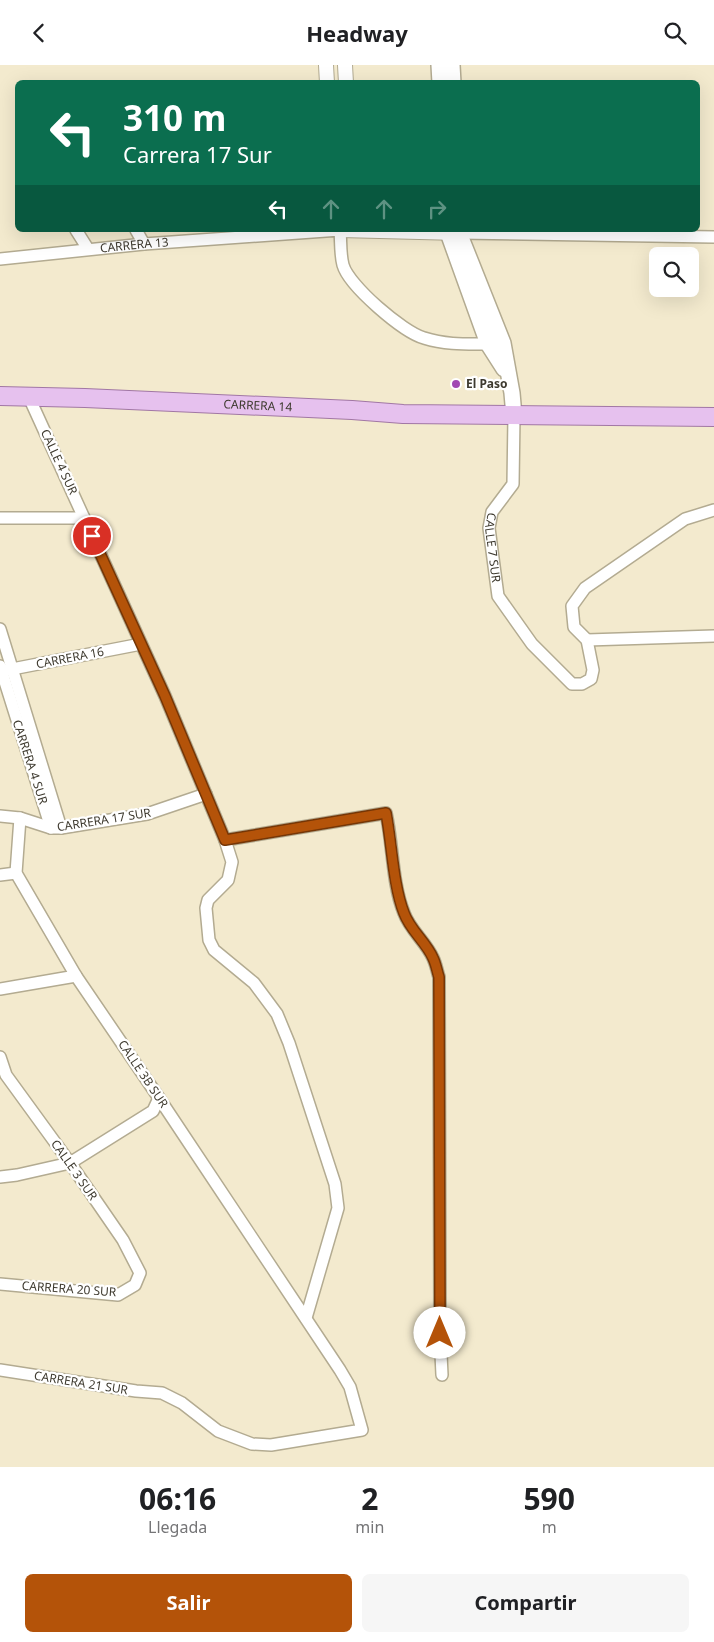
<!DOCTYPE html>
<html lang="es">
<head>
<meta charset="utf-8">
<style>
	:root { --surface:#fff; --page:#f6f6f6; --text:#202124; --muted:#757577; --accent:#b45309 }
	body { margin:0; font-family:"Noto Sans",sans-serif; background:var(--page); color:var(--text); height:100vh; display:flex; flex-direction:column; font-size:19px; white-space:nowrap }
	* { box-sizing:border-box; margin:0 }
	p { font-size:16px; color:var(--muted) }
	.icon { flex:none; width:28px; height:28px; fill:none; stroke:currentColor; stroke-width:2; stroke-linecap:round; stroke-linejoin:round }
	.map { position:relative; height:1402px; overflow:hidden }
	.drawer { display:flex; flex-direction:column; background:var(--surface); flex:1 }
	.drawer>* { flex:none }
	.banner { position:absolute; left:15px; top:15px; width:685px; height:152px; border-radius:8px; box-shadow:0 5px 20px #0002; background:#0b6e4f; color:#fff; overflow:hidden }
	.buttons { position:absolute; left:649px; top:182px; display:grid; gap:10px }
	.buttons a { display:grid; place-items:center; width:50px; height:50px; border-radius:8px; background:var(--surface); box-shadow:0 5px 20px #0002; font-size:25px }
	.pin { position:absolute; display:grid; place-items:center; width:42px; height:42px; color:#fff; margin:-21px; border:2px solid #fff; border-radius:50%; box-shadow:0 1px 5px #0007 }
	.me { position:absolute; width:55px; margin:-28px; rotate:0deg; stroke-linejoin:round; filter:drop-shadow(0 0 4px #0008) }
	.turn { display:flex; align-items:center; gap:18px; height:105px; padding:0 25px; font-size:22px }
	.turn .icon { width:65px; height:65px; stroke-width:2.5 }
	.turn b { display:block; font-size:35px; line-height:42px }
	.lanes { display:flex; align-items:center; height:48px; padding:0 25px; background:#0003; justify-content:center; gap:25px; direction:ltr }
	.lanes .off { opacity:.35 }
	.eta { display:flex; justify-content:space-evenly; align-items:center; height:85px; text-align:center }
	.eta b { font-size:30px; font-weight:700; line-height:35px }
	.primary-button { display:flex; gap:10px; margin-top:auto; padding:10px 25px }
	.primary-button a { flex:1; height:58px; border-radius:8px; background:var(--accent); color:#fff; font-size:20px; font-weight:700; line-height:58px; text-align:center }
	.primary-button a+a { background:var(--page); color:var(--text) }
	header { display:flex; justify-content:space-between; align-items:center; height:65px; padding:0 25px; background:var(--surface); font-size:22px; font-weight:700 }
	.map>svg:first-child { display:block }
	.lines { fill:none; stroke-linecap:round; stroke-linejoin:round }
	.minor-casing { stroke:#b3ab91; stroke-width:14 }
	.tertiary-casing { stroke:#b3ab91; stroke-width:16 }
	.secondary-casing { stroke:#b3ab91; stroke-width:18 }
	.primary-casing { stroke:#a177a4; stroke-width:20 }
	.minor { stroke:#fff; stroke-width:11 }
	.tertiary { stroke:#fff; stroke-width:14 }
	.secondary { stroke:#fff; stroke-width:15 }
	.primary { stroke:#e6c1ee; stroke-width:18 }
	.route-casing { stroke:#753606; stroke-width:12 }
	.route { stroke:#b45309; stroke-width:9 }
	.poi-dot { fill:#a148b3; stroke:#fff; stroke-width:2 }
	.labels { text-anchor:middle; stroke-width:4.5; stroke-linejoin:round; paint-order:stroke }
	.street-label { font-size:12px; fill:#3e3a2f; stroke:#fff }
	.poi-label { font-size:12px; font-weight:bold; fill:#3e3a2f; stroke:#fff; text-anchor:start }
</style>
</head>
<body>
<header><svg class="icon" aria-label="back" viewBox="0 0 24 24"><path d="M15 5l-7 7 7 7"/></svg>Headway<svg class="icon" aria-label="search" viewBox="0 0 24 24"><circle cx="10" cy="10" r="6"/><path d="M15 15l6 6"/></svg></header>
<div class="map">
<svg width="714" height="1402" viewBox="0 0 714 1402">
	<rect width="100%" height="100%" fill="#f3eace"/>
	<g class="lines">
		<defs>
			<g id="minor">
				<path d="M76,165l12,19"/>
				<path d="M136,165l8,14"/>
				<path d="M459,168l255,4"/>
				<path id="s1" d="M0,194l144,-15 196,-14c1,11 0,24 3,35 6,21 60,67 81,73 22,7 42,6 64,6"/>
				<path d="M28,330l137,301 60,144 7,22 -4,18 -20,20 -2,8 3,32 5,10 40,33 23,31 12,29 46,141 3,24 -32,110"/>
				<path id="s2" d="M514,351l-1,68 -21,28 -3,16 9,68 34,48 40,40h10l9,-5 2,-9 -6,-30 -13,-13 -2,-21 13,-18 100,-69 29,-9"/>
				<path d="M0,453h84"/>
				<path d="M0,564l61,199"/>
				<path d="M587,575l127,-4"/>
				<path d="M0,601l51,162"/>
				<path d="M7,605l134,-26"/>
				<path d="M0,751l20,2 31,10h10l86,-14 59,-20"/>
				<path d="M225,775l161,-27c7,31 6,71 18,100 6,17 22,29 29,45 3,6 4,13 6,19l1,356 2,42"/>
				<path d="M0,810l16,-2"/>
				<path d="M0,924l76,-13"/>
				<path d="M0,992l6,18 64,88 53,77 17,33 -5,12 -17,10 -118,-11"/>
				<path d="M0,1112l17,-2 53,-12 83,-52 6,-13"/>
				<path d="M0,1305l136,21 26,2 20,10 36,28 34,13 19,1 91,-15 -12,-43 -10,-17 -181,-272 -83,-122 -60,-103 4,-55"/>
			</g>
			<g id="tertiary">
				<path d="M326,0l1,18"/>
				<path d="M345,0l1,18"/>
				<path d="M340,165l119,3"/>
			</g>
			<g id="secondary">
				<path d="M439,0l1,18"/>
				<path d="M452,0l1,18"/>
				<path d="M447,165l41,114 16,25"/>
				<path d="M458,165l45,113 9,50 2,23"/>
			</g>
			<g id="primary">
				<path id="s3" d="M0,331l85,2 267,12 51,4 311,3"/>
			</g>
		</defs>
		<use href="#minor" class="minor-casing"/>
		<use href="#tertiary" class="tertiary-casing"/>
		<use href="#secondary" class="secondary-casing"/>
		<use href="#primary" class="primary-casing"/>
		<use href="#minor" class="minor"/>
		<use href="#tertiary" class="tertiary"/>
		<use href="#secondary" class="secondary"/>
		<use href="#primary" class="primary"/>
	</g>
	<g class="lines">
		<defs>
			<path id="route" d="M92,471l73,160 60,144 161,-27c6,31 7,72 18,100 6,17 22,29 29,45 3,6 4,13 6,19l1,356"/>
		</defs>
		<use href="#route" class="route-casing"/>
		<use href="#route" class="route"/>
	</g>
	<circle class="poi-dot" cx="456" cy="319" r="5"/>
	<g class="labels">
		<g class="street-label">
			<text dy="4" stroke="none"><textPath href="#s1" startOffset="135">CARRERA 13</textPath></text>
			<text dy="4" stroke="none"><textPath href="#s3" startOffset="258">CARRERA 14</textPath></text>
			<text transform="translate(59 397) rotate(65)" y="4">CALLE 4 SUR</text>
			<text dy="4" stroke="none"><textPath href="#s2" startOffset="139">CALLE 7 SUR</textPath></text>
			<text transform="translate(70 593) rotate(-11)" y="4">CARRERA 16</text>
			<text transform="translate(30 697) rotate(72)" y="4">CARRERA 4 SUR</text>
			<text transform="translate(104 755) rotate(-9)" y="4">CARRERA 17 SUR</text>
			<text transform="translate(143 1009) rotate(56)" y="4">CALLE 3B SUR</text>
			<text transform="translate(74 1105) rotate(55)" y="4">CALLE 3 SUR</text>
			<text transform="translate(69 1224) rotate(4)" y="4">CARRERA 20 SUR</text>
			<text transform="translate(81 1318) rotate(9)" y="4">CARRERA 21 SUR</text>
		</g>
		<g class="poi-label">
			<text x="466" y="323">El Paso</text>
		</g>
	</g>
</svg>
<div class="buttons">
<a><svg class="icon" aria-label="search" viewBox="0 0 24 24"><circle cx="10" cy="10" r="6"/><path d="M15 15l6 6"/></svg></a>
</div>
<div class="pin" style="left:92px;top:471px;background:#d93025"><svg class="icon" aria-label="arrive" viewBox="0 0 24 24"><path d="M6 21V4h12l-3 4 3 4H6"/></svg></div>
<svg class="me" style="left:440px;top:1268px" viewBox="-20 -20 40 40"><circle r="19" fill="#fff"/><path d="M0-13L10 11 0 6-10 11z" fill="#b45309"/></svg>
<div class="banner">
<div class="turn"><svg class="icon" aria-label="left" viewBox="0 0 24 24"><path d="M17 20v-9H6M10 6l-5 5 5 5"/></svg><div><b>310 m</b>Carrera 17 Sur</div></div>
<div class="lanes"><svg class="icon" aria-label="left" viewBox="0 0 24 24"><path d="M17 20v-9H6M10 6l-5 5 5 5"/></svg><svg class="icon off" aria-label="ahead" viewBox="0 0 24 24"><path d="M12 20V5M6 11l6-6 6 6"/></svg><svg class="icon off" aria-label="ahead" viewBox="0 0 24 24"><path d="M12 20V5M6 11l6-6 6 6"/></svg><svg class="icon off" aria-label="right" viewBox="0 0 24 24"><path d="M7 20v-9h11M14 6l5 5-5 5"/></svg></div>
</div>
</div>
<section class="drawer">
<div class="eta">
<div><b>06:16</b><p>Llegada</p></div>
<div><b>2</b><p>min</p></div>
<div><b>590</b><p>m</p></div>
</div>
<div class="primary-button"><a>Salir</a><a>Compartir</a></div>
</section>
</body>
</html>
